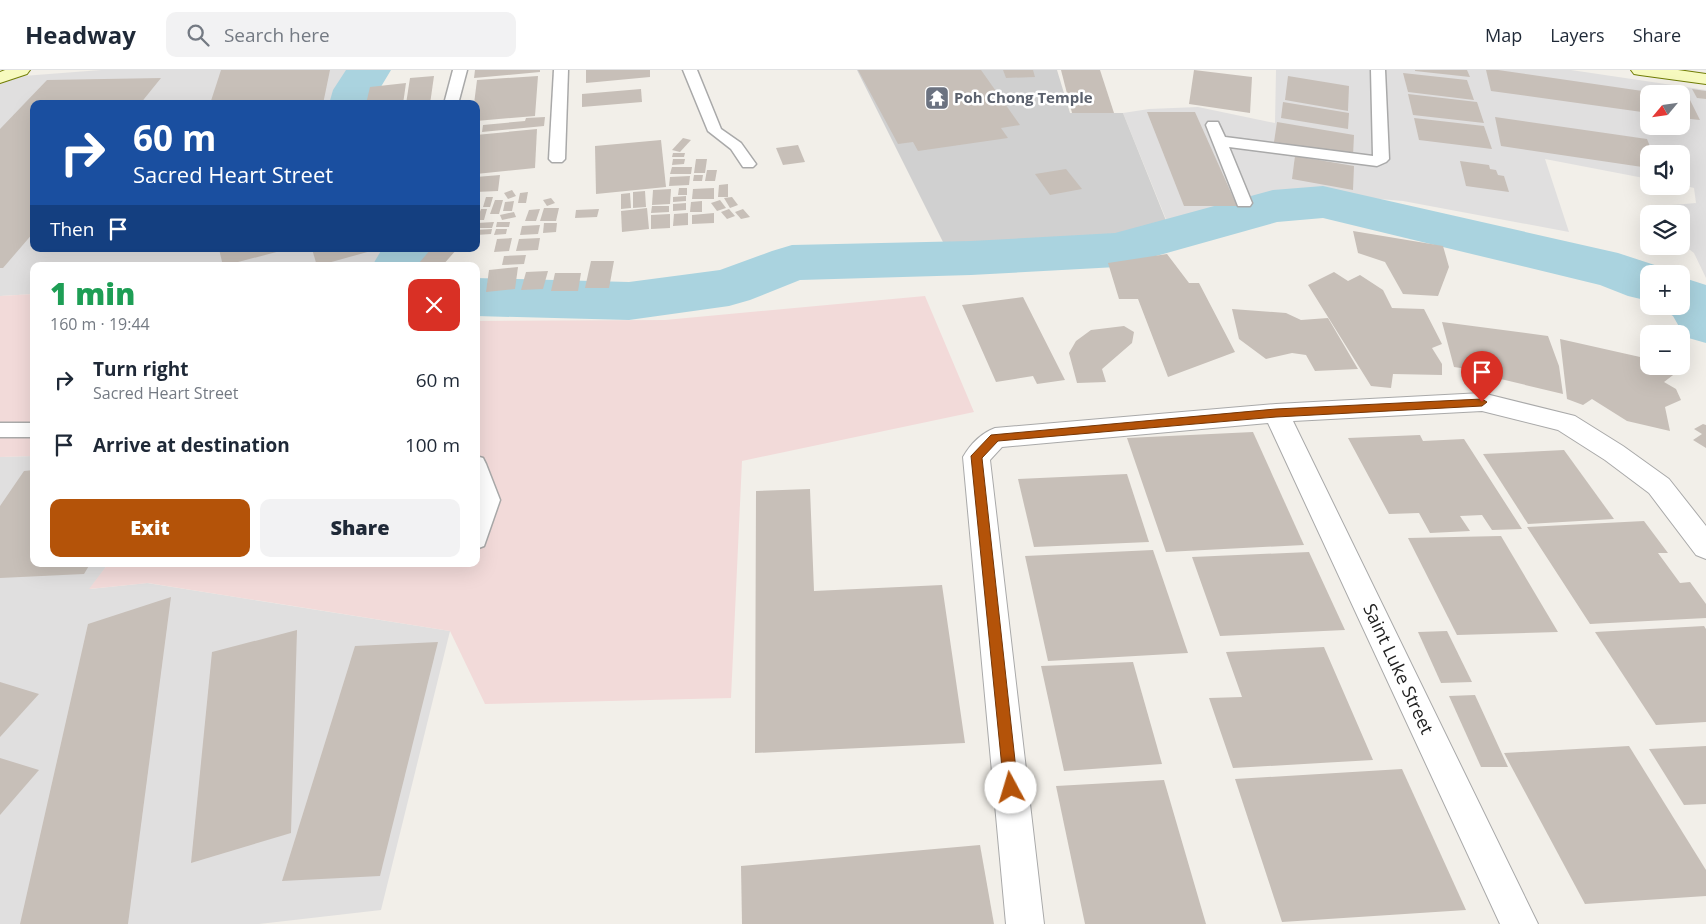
<!DOCTYPE html>
<html lang="en">
<head>
<meta charset="utf-8">
<style>
	:root { --surface:#fff; --page:#f2f2f3; --text:#1f2937; --muted:#747a83; --line:#e0e1e3; --accent:#b45309 }
	body { margin:0; font-family:"Open Sans",sans-serif; background:var(--page); color:var(--text); height:100vh; display:flex; flex-direction:column; font-size:19px; white-space:nowrap }
	* { box-sizing:border-box; margin:0 }
	p { font-size:16px; color:var(--muted) }
	.icon { flex:none; width:28px; height:28px; fill:none; stroke:currentColor; stroke-width:2; stroke-linecap:round; stroke-linejoin:round }
	.map { position:relative; flex:1; overflow:hidden }
	.sheet { position:absolute; left:30px; top:192px; width:450px; height:305px; display:flex; flex-direction:column; background:var(--surface); border-radius:10px; box-shadow:0 5px 20px #0002 }
	.sheet>* { flex:none }
	.banner { position:absolute; left:30px; top:30px; width:450px; height:152px; border-radius:10px; box-shadow:0 5px 20px #0002; background:#1a4fa0; color:#fff; overflow:hidden }
	.needle { width:32px; rotate:241deg }
	.buttons { position:absolute; left:1640px; top:15px; display:grid; gap:10px }
	.buttons a { display:grid; place-items:center; width:50px; height:50px; border-radius:10px; background:var(--surface); box-shadow:0 5px 20px #0002; font-size:25px }
	.pin { position:absolute; display:grid; place-items:center; width:42px; height:42px; color:#fff; margin:-51px -21px; border-radius:50% 50% 50% 0; rotate:-45deg; box-shadow:0 0 5px #0007 }
	.pin .icon { rotate:45deg }
	.me { position:absolute; width:55px; margin:-28px; rotate:354deg; stroke-linejoin:round; filter:drop-shadow(0 0 4px #0008) }
	.turn { display:flex; align-items:center; gap:18px; height:105px; padding:0 20px; font-size:22px }
	.turn .icon { width:65px; height:65px; stroke-width:2.5 }
	.turn b { display:block; font-size:35px; line-height:42px }
	.then { display:flex; align-items:center; height:48px; padding:0 20px; background:#0003; gap:10px; font-size:19px }
	.round { display:grid; place-items:center; flex:none; width:52px; height:52px; border-radius:10px; background:var(--page) }
	.headline { display:flex; align-items:center; justify-content:space-between; height:85px; padding:0 20px }
	h1 { font-size:30px; font-weight:800; line-height:38px; color:#1e9e55 }
	.primary-button { display:flex; gap:10px; margin-top:auto; padding:10px 20px }
	.primary-button a { flex:1; height:58px; border-radius:10px; background:var(--accent); color:#fff; font-size:20px; font-weight:800; line-height:58px; text-align:center }
	.primary-button a+a { background:var(--page); color:var(--text) }
	ul { padding:0; list-style:none }
	li { display:flex; align-items:center; gap:15px; height:65px; padding:0 20px }
	li div { flex:1 }
	li b { display:block; font-size:19px }
	li em { font-style:normal }
	header { display:flex; align-items:center; gap:30px; box-sizing:border-box; height:70px; padding:0 25px; background:var(--surface); border-bottom:1px solid var(--line) }
	header strong { font-size:24px }
	nav { display:flex; gap:28px; margin-inline-start:auto; font-size:18px }
	.search { width:350px; height:45px; background:var(--page); display:flex; align-items:center; gap:12px; box-sizing:border-box; padding:0 18px; border-radius:10px; color:var(--muted); font-size:19px }
	.map>svg:first-child { display:block }
	.residential { fill:#e0dfdf; fill-rule:evenodd }
	.commercial { fill:#f2dad9 }
	.religious { fill:#d0d0d0 }
	.lines { fill:none; stroke-linecap:round; stroke-linejoin:round }
	.river { fill:#aad3df; fill-rule:evenodd }
	.building { fill:#c7bfb8 }
	.lane-casing { stroke:#a9a9a9; stroke-width:3 }
	.street-casing { stroke:#a9a9a9; stroke-width:2 }
	.secondary-casing { stroke:#707d05; stroke-width:2 }
	.lane { fill:#fff; fill-rule:evenodd }
	.street { fill:#fff; fill-rule:evenodd }
	.secondary { fill:#f7fabf; fill-rule:evenodd }
	.route { fill:#b45309; stroke:#753606 }
	.labels { text-anchor:middle; stroke-width:5; stroke-linejoin:round; paint-order:stroke }
	.far-worship-label { font-size:15px; font-weight:bold; fill:#5b616d; stroke:#fff; text-anchor:start }
	.street-label { font-size:18px; fill:#222; stroke:#fff }
</style>
</head>
<body>
<header>
<strong>Headway</strong>
<div class="search"><svg class="icon" aria-label="search" viewBox="0 0 24 24"><circle cx="10" cy="10" r="6"/><path d="M15 15l6 6"/></svg>Search here</div>
<nav><a>Map</a><a>Layers</a><a>Share</a></nav>
</header>
<div class="map">
<svg width="1706" height="854" viewBox="0 0 1706 854">
	<rect width="100%" height="100%" fill="#f2efe9"/>
	<g class="residential">
		<path d="M101,0h255l-14,34h-308v145h353l-15,17h-338v28l-34,2v-212l23,-8z"/>
		<path d="M1276,0h295l135,20v188l-12,-25 -13,-10v-29h-21l12,-9 24,-2 -2,-15 -13,-3v-31h-32v25l-104,-20 24,73 -166,-31 -104,-9 -129,37 -47,-116 26,-4 49,-2 77,16zM1649,24h32v32h-32z"/>
		<path d="M34,386v108h74l-18,25 57,-6 303,48 -69,279 -122,14h-259v-467z"/>
	</g>
	<g class="commercial">
		<path d="M34,224v162l-34,1v-161z"/>
		<path d="M925,226l49,116 -232,49 -11,237 -246,6 -35,-73 -302,-48 -59,6 19,-25h368v-243l189,-1z"/>
	</g>
	<path class="religious" d="M857,0h200l13,43h53l46,115 -57,20 -163,6z"/>
	<g class="lines">
		<g class="river">
			<path d="M346,0h45l-12,20 -2,14h-48l4,-14z"/>
			<path d="M1323,116l295,67 52,17 2,4h-23v27l-21,-5 -28,-11 -277,-67 -46,4 -160,45 -146,8 -171,5 -50,20 -21,6 -100,14 -153,-4v-38l153,4 91,-12 52,-19 20,-6 179,-4 144,-8 158,-43z"/>
			<path d="M382,179h56l-10,17h-56z"/>
			<path d="M1681,207l25,8v58l-21,-6 -12,-21 -15,-10h23z"/>
		</g>
	</g>
	<g class="building">
		<path d="M221,0h109l-7,34h-113z"/>
		<path d="M475,0h65v2l-66,6z"/>
		<path d="M586,0h64v7l-64,6z"/>
		<path d="M858,0h123l39,55 -19,3 7,10 -90,13 -5,-9 -15,2z"/>
		<path d="M1003,0h30l2,7 -29,1z"/>
		<path d="M1061,0h39l14,43h-42z"/>
		<path d="M1194,0l58,7 -2,36 -61,-9z"/>
		<path d="M1415,0h52l3,7 -55,-6z"/>
		<path d="M1486,0h12l165,24h-14v19l-158,-22z"/>
		<path d="M1403,3l64,7 7,20 -66,-8z"/>
		<path d="M434,6l-4,28h-24l4,-26z"/>
		<path d="M538,6l-3,40 -59,5v-17h-2l3,-24z"/>
		<path d="M1288,6l61,10 -1,25 -63,-11z"/>
		<path d="M161,8l-21,26h-106v128l-31,36h-3v-139l47,-49z"/>
		<path d="M406,13l-3,21h-37l4,-17z"/>
		<path d="M641,19l1,13 -60,5v-13z"/>
		<path d="M1692,19l14,2v8l-9,-1z"/>
		<path d="M1408,24l69,8 7,21 -71,-8z"/>
		<path d="M1681,25l7,1 12,24 -19,-2z"/>
		<path d="M1283,32l66,11 -1,16 -67,-11z"/>
		<path d="M1147,42h48l42,94h-53z"/>
		<path d="M545,47l-1,9 -62,6 1,-7 42,-4 1,-3z"/>
		<path d="M1495,47l152,22 6,15h-4v14l-148,-22z"/>
		<path d="M1414,48l70,8 8,23 -73,-9z"/>
		<path d="M1277,52l77,13 -1,21 -79,-14z"/>
		<path d="M537,59l-2,39 -59,6v-39z"/>
		<path d="M683,68l8,2 -11,12 -8,-2z"/>
		<path d="M661,70l5,47 -70,7 -1,-48z"/>
		<path d="M798,75l7,17 -22,3 -7,-17z"/>
		<path d="M673,83h12l-1,4h-12z"/>
		<path d="M1295,86l59,10 -1,24 -61,-11z"/>
		<path d="M673,89h12l-1,5 -12,1z"/>
		<path d="M696,89h11l-2,14h-11z"/>
		<path d="M1460,91l29,4 1,4 6,1 2,5 6,1 5,16 -43,-6z"/>
		<path d="M672,97h20l-1,7h-21z"/>
		<path d="M1066,99l16,20 -32,6 -15,-21z"/>
		<path d="M707,100h10l-2,11h-10z"/>
		<path d="M500,105l-2,16 -22,1v-15z"/>
		<path d="M694,105h9l-1,6h-9z"/>
		<path d="M690,106l-1,9 -20,1 1,-9z"/>
		<path d="M728,114v13h-10l1,-12z"/>
		<path d="M679,118h8v7h-9z"/>
		<path d="M714,118v11h-22l1,-10z"/>
		<path d="M671,119l-1,15 -18,1 1,-15z"/>
		<path d="M512,120l4,6 -8,3 -4,-6z"/>
		<path d="M645,121l1,16 -13,1v-16z"/>
		<path d="M528,122l-2,11h-8l2,-10z"/>
		<path d="M630,123l1,15 -10,1v-15z"/>
		<path d="M686,126v5l-13,1v-5z"/>
		<path d="M486,127h7l-3,10h-7z"/>
		<path d="M732,127l6,8 -8,3 -6,-10z"/>
		<path d="M551,128l4,5 -8,3 -4,-6z"/>
		<path d="M495,130h8l-4,14h-9z"/>
		<path d="M720,130l6,8 -9,3 -6,-8z"/>
		<path d="M514,131l-2,10h-9l2,-9z"/>
		<path d="M702,131v11h-12l1,-10z"/>
		<path d="M686,133v7l-13,1v-7z"/>
		<path d="M652,136h17v6l-18,1z"/>
		<path d="M544,138h15l-3,13h-16z"/>
		<path d="M647,138l2,21 -27,3 -1,-21z"/>
		<path d="M481,139h6l-3,11h-7z"/>
		<path d="M540,139l-4,12h-11l4,-11z"/>
		<path d="M599,139l-2,8 -22,1 1,-8z"/>
		<path d="M729,139l6,7 -8,3 -6,-7z"/>
		<path d="M743,139l7,8 -9,2 -6,-7z"/>
		<path d="M514,142l2,5 -14,3 -2,-5z"/>
		<path d="M688,143v12l-15,1 1,-12z"/>
		<path d="M714,143v10l-22,1v-9z"/>
		<path d="M670,144v14l-19,1v-14z"/>
		<path d="M494,152l-2,6h-16l1,-5z"/>
		<path d="M497,152h13l-1,5h-13z"/>
		<path d="M544,153h13l-1,9 -13,1z"/>
		<path d="M540,155l-2,9 -18,1 2,-9z"/>
		<path d="M492,159l-1,5 -15,1v-5z"/>
		<path d="M496,159h11l-1,5 -12,1z"/>
		<path d="M1353,161l90,15 6,21 -11,29 -35,-2 -18,-32 -27,-9z"/>
		<path d="M512,168l-3,13 -15,1 3,-13z"/>
		<path d="M540,168l-2,12 -22,1 3,-12z"/>
		<path d="M219,179h69l-65,17z"/>
		<path d="M312,179h59v2l-54,15z"/>
		<path d="M431,179h26l-15,17 -23,-3z"/>
		<path d="M1167,184l22,29h10l36,69 -67,25 -30,-78h-19l-11,-36z"/>
		<path d="M526,185l-2,9 -22,1 2,-9z"/>
		<path d="M591,191h23l-5,27h-24z"/>
		<path d="M518,197l-3,22 -29,3 3,-22z"/>
		<path d="M548,201l-5,18 -22,1 5,-18z"/>
		<path d="M1334,202l14,9 12,-6 23,15 9,18 32,1 18,35 -10,4 10,16v11l-49,-1 -2,14 -20,-2 -63,-101z"/>
		<path d="M555,203h26l-3,18h-27z"/>
		<path d="M1023,227l42,83 -28,4 -4,-8 -37,6 -34,-77z"/>
		<path d="M1232,239l54,4 15,7 27,-2 30,51 -43,2 -9,-16 -14,-2 -26,6 -27,-20z"/>
		<path d="M1442,252l106,14 11,30 4,28 -75,-18 -7,-5 -27,-4z"/>
		<path d="M1124,256l10,6 -2,11 -30,26 4,13 -29,1 -8,-30 7,-12 15,-11z"/>
		<path d="M1560,269l89,20v7h21l7,6 -13,10 12,7 5,11 -16,7 5,24 -43,-10 -35,-22 -9,6 -16,-6z"/>
		<path d="M1703,354l3,1v23l-13,-8 9,-6 -8,-5z"/>
		<path d="M1253,362l51,113 -138,7 -39,-114z"/>
		<path d="M1420,365l3,6 41,-2 58,90 -30,1 -10,-15 -22,1 10,15 -40,2 -11,-20 -30,1 -41,-76z"/>
		<path d="M1564,380l50,69 -86,5 -45,-70z"/>
		<path d="M34,400v94h56l-6,10 -84,4v-72l24,-35z"/>
		<path d="M1127,404l22,68 -115,5 -16,-68z"/>
		<path d="M810,419l4,102 128,-6 23,158 -210,10 1,-262z"/>
		<path d="M1644,451l24,32h-10l22,30 10,-1 16,22v14l-116,6 -63,-97z"/>
		<path d="M1501,466l57,96 -101,3 -49,-97z"/>
		<path d="M1153,480l35,103 -140,8 -23,-105z"/>
		<path d="M1309,482l36,78 -125,6 -28,-79z"/>
		<path d="M171,527l-43,327h-108l68,-300z"/>
		<path d="M1704,556l2,3v93l-50,3 -61,-93z"/>
		<path d="M297,560l-6,203 -100,30 21,-211z"/>
		<path d="M1447,561l25,51 -31,1 -23,-51z"/>
		<path d="M438,572l-58,234 -98,5 73,-235z"/>
		<path d="M1324,577l49,113 -140,8 -24,-70 33,-1 -16,-45z"/>
		<path d="M1133,592l29,102 -98,7 -23,-105z"/>
		<path d="M0,612l39,12 -39,43z"/>
		<path d="M1475,625l33,72h-27l-32,-71z"/>
		<path d="M1629,676l77,124v26l-121,8 -81,-151z"/>
		<path d="M1706,676v58l-22,1 -35,-56z"/>
		<path d="M0,688l39,12 -39,45z"/>
		<path d="M1402,699l64,141 -184,12 -47,-143z"/>
		<path d="M1164,710l42,144h-121l-29,-138z"/>
		<path d="M980,775l14,79h-252l-1,-58z"/>
	</g>
	<g class="lines">
		<defs>
			<g id="lane">
				<path d="M453,0h14l-9,34h-14z"/>
				<path d="M554,0h14l-3,89 -3,3h-10l-3,-3z"/>
				<path d="M683,0h14l24,59 20,14 15,21 -3,3h-10l-12,-18 -23,-18z"/>
				<path d="M1371,0h14l4,89 -3,3 -9,4 -148,-19 23,56 -2,3h-12l-32,-81 2,-3h10l7,15 148,19z"/>
				<rect x="0" y="353" width="34" height="14"/>
				<path d="M476,386l7,2 3,6 14,36 -16,46 -8,3v-43c3,-9 0,-38 0,-50z"/>
			</g>
			<path id="street" d="M1482,323l93,23 48,30 46,33 37,47v33l-10,-4 -47,-62 -44,-33 -47,-30 -76,-19 -189,10 245,503h-38l-232,-501 -266,24 -12,13 54,464h-38l-43,-467c7,-12 18,-24 32,-29l281,-24z"/>
			<g id="secondary">
				<path d="M5,0h25l-3,4 -27,9v-11z"/>
				<path d="M1631,0h47l28,4v10l-66,-9 -6,-1z"/>
			</g>
		</defs>
		<use href="#lane" class="lane-casing"/>
		<use href="#street" class="street-casing"/>
		<use href="#secondary" class="secondary-casing"/>
		<use href="#lane" class="lane"/>
		<use href="#street" class="street"/>
		<use href="#secondary" class="secondary"/>
	</g>
	<path class="route" d="M1482,329l5,3 -5,4 -206,11 -278,24 -16,17 36,330 -2,5 -5,2 -5,-2 -2,-5 -33,-332 20,-21 285,-26z"/>
	<defs>
		<symbol id="temple-square" viewBox="-11 -11 22 22"><rect x="-9" y="-9" width="18" height="18" rx="4" fill="#6b7280" stroke="#fff"/><path d="M0-6L5-2H3V0L6.5 2.5H4V6H1.5V3h-3V6H-4V2.5H-6.5L-3 0V-2H-5Z" fill="#fff"/></symbol>
	</defs>
	<g fill-rule="evenodd">
		<use href="#temple-square" x="923" y="14" width="28" height="28"/>
	</g>
	<g class="labels">
		<g class="far-worship-label">
			<text x="954" y="33">Poh Chong Temple</text>
		</g>
		<g class="street-label">
			<text transform="translate(1398 599) rotate(65)" y="6">Saint Luke Street</text>
		</g>
	</g>
</svg>
<div class="buttons">
<a><svg class="needle" viewBox="-14 -14 28 28"><path d="M0-13l5 13h-10z" fill="#e53935"/><path d="M0 13l5-13h-10z" fill="#747a83"/></svg></a>
<a><svg class="icon" aria-label="sound" viewBox="0 0 24 24"><path d="M4 9h4l5-4v14l-5-4H4zM17 9q2 3 0 6"/></svg></a>
<a><svg class="icon" aria-label="layers" viewBox="0 0 24 24"><path d="M12 4l9 5-9 5-9-5zM3 14l9 5 9-5"/></svg></a>
<a>+</a>
<a>−</a>
</div>
<div class="pin" style="left:1482px;top:332px;background:#d93025"><svg class="icon" aria-label="arrive" viewBox="0 0 24 24"><path d="M6 21V4h12l-3 4 3 4H6"/></svg></div>
<svg class="me" style="left:1011px;top:718px" viewBox="-20 -20 40 40"><circle r="19" fill="#fff"/><path d="M0-13L10 11 0 6-10 11z" fill="#b45309"/></svg>
<div class="banner">
<div class="turn"><svg class="icon" aria-label="right" viewBox="0 0 24 24"><path d="M7 20v-9h11M14 6l5 5-5 5"/></svg><div><b>60 m</b>Sacred Heart Street</div></div>
<div class="then">Then<svg class="icon" aria-label="arrive" viewBox="0 0 24 24"><path d="M6 21V4h12l-3 4 3 4H6"/></svg></div>
</div>
<section class="sheet">
<div class="headline"><div><h1>1 min</h1><p>160 m · 19:44</p></div><a class="round" style="background:#d93025;color:#fff"><svg class="icon" aria-label="close" viewBox="0 0 24 24"><path d="M6 6l12 12M18 6L6 18"/></svg></a></div>
<ul>
<li><svg class="icon" aria-label="right" viewBox="0 0 24 24"><path d="M7 20v-9h11M14 6l5 5-5 5"/></svg><div><b>Turn right</b><p>Sacred Heart Street</p></div><em>60 m</em></li>
<li><svg class="icon" aria-label="arrive" viewBox="0 0 24 24"><path d="M6 21V4h12l-3 4 3 4H6"/></svg><div><b>Arrive at destination</b></div><em>100 m</em></li>
</ul>
<div class="primary-button"><a>Exit</a><a>Share</a></div>
</section>
</div>
</body>
</html>
